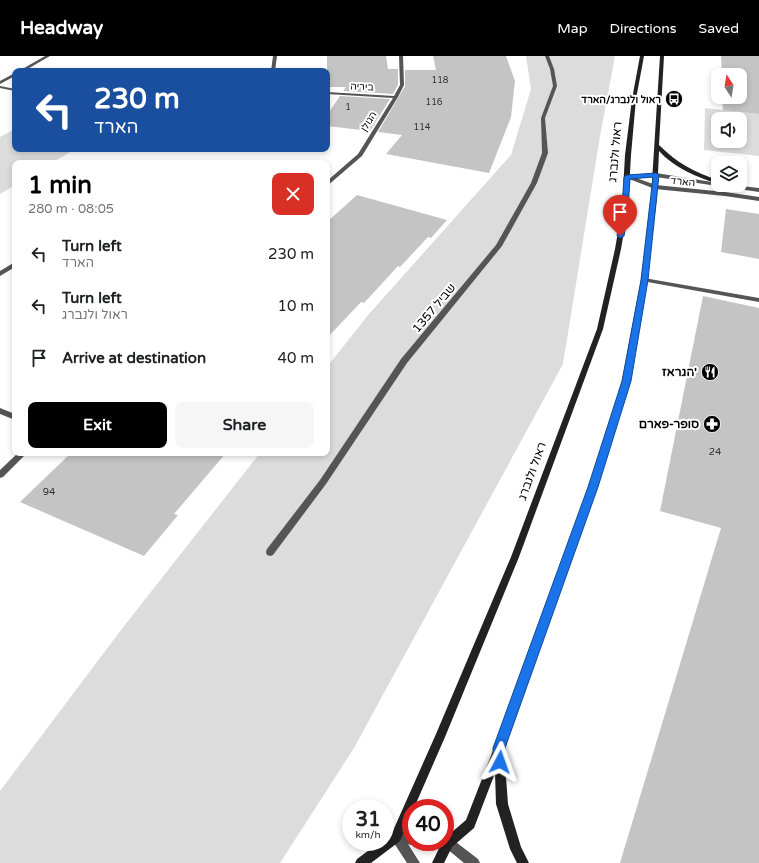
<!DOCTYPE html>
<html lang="en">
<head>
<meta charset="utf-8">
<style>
	:root { --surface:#fff; --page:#f6f6f6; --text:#202124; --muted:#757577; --accent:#000 }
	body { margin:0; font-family:"Varela Round",Heebo,sans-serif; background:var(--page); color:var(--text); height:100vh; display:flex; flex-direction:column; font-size:15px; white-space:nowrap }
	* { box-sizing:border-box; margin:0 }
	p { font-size:13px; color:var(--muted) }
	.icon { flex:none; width:22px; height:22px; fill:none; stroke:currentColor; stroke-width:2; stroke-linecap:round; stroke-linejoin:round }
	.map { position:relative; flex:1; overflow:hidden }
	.sheet { position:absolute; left:12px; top:104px; width:318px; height:296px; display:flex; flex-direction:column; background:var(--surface); border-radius:8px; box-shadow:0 2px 6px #0003 }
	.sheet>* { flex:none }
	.guide { position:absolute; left:12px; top:12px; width:318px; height:84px; border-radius:8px; box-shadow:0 2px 6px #0003; background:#1a4fa0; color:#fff; overflow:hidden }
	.needle { width:26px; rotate:348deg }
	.buttons { position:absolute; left:711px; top:12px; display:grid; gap:8px }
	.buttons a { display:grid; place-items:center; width:36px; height:36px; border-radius:8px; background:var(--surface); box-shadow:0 2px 6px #0003; font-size:20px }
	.speed { position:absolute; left:342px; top:743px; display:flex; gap:8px; font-size:20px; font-weight:700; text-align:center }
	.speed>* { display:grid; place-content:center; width:52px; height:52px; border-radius:50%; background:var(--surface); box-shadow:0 2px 6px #0003; line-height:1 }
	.speed small { font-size:10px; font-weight:400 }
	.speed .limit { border:6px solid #d22; background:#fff; color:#111 }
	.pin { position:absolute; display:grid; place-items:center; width:34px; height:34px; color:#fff; margin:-41px -17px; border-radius:50% 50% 50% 0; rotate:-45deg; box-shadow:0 0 4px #0007 }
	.pin .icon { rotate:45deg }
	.me { position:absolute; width:44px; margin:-22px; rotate:4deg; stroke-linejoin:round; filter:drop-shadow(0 0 3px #0008) }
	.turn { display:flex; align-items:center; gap:14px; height:84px; padding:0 16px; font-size:18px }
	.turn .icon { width:52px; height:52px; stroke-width:2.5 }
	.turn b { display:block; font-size:28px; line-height:34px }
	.round { display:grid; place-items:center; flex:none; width:42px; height:42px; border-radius:8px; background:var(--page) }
	.overview { display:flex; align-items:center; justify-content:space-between; height:68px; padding:0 16px }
	h1 { font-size:24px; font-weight:700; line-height:30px; color:var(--accent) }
	.primary-button { display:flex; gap:8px; margin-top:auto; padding:8px 16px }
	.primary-button a { flex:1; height:46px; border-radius:8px; background:var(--accent); color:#fff; font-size:16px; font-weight:700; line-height:46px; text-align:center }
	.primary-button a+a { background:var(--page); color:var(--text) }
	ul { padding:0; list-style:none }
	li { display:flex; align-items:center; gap:12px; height:52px; padding:0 16px }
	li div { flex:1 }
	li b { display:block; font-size:15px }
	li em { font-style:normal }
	header { display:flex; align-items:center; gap:24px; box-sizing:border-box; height:56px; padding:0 20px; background:var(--accent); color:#fff }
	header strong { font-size:19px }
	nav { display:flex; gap:22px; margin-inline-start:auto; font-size:14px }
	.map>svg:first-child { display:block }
	.green { fill:#dcdcdc; fill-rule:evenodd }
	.building { fill:#c4c4c4 }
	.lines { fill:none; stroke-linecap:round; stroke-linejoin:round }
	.lane { fill:#555; fill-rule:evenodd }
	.street { fill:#555; fill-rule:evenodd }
	.secondary { fill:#222; fill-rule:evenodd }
	.route { fill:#1a73e8; stroke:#114b97 }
	.labels { text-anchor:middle; stroke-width:4; stroke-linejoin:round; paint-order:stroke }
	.far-number-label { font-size:9px; fill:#313131 }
	.far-street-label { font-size:10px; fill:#000; stroke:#fff }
	.far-poi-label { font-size:10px; font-weight:bold; fill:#000; stroke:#fff; text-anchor:end }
	.number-label { font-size:10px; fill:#313131 }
	.street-label { font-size:12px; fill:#000; stroke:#fff }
	.poi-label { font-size:12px; font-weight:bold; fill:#000; stroke:#fff; text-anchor:end }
</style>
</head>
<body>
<header>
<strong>Headway</strong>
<nav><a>Map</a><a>Directions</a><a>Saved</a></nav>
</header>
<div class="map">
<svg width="759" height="807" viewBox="0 0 759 807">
	<rect width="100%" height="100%" fill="#fff"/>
	<g class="green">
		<path d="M526,0h89l-15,80 -37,228 -209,384 -74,115h-280v-72l121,-161 139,-177h67v-86l42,-53 142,-159 20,-66z"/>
		<path d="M705,52l54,6v42l-55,-6zM718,63h22v22h-22z"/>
		<path d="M15,73v20h60l-23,14h-37v22l-15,9v-57z"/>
	</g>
	<g class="building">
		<path d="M327,0h59l2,13h10v16l-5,9 -50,-3 3,-4h-19z"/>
		<path d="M433,0h73l9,25 -4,36 -22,56 -103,-19 16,-19 -24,-3 27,-46v-16h31z"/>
		<path d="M721,0h38v58l-36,-4 -1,-13h18v-22h-18z"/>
		<path d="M340,40l50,3 -20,32 -43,-5v-11z"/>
		<path d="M357,139l90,25 -16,18 -3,-1 -28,30 -2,-1 -34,37 -3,-1 -34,36v-116z"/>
		<path d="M726,153l33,5v45l-38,-7z"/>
		<path d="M703,240l56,12v555h-139l101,-335 -61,-17z"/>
		<path d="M71,397h155l-52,61 4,1 -34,41 -124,-54z"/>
	</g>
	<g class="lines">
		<g class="lane">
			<path d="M545,0h4l5,13 3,17 -12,32 3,35 -11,30 -35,63 -95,117 -81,121 -53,71 -3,1 -3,-1 -1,-3 1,-3 53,-69 81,-121 95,-114 35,-62 11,-30 -1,-35 12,-32 -3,-17z"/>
			<path d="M644,222l115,20v4l-117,-21v-2z"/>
		</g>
		<g class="street">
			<path d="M45,0h5l-26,15h-5z"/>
			<path d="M273,0h4l-2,15h-4z"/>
			<path d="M399,0h4l1,29 -6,12 -36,59 -35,30v-5l31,-27 35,-56 -66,-4v-2l67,4 6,-11z"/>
			<path d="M15,17v3l-15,8v-3z"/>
			<path d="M0,30l15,3v2l-15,-3z"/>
			<path d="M656,117l62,10v2h15l26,3v4l-103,-15 -20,1 20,7 69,7 34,5v4l-34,-5 -70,-7 -31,-12 3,-2 3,1z"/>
			<path d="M15,206v5l-15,9v-5z"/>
			<path d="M0,352l15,6v6l-15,-6z"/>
			<path d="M18,397h9l-24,24 -3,1v-8z"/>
			<path d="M396,775l15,2v9h5l-5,3 -3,-1 12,19h-13l-17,-26 2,-4z"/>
			<path d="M445,781l7,2 26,20 2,4h-16l-18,-15 -9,-2 -2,-4h10z"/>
		</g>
		<g class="secondary">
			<path d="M640,0h4l-8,43 -5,56 -3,53 -7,41 -18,80 -84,228 -74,180 -31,71h-3v8l-11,25 -29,22h-16l2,-4 23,-17h5v-4l7,-5 44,-99 75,-177 86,-228 18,-80 7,-41 3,-53 7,-56z"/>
			<path d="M660,0h4l-5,89c18,18 35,27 59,35v4c-21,-7 -44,-16 -59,-33l-2,46 -10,83 -17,101 -33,106 -93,263 4,54 13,43 8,16h-12l-7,-14 -14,-45 -1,-31 -21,55 -22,19 -8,16h-12l10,-21h3v-4l21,-18 28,-72 95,-261 33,-106 19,-101 10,-83z"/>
			<path d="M726,129h9l4,2 -3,2z"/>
		</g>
	</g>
	<path class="route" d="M656,117l3,2 -11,105 -17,101 -33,106 -93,261 1,14 -2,4 -4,2 -4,-2 -2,-4 -1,-14 95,-261 34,-106 19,-101 12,-103 -23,2 -2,29 -4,28 -4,2 -3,-2 5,-28 2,-31 3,-2z"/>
	<defs>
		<symbol id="bus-disc" viewBox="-11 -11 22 22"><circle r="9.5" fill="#000" stroke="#fff"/><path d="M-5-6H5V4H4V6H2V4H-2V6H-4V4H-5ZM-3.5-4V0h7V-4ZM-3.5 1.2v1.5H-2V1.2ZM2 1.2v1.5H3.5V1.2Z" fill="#fff"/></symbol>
		<symbol id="restaurant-disc" viewBox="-11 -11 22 22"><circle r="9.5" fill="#000" stroke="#fff"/><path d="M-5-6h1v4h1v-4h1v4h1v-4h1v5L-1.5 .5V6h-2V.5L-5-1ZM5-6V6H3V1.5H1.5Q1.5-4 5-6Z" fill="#fff"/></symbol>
		<symbol id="pharmacy-disc" viewBox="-11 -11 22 22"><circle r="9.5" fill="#000" stroke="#fff"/><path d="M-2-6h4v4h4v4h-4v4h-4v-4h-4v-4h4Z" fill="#fff"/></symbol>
	</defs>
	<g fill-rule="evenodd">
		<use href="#bus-disc" x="664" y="33" width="20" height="20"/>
		<use href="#restaurant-disc" x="700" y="306" width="20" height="20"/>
		<use href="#pharmacy-disc" x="702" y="358" width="20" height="20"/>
	</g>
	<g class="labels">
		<g class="far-number-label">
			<text x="440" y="27">118</text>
			<text x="434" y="49">116</text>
			<text x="348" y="54">1</text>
			<text x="422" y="74">114</text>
		</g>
		<g class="far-street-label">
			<text transform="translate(362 30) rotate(3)" y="4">ביריה</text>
			<text transform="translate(368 65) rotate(-58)" y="4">הגולן</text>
			<text transform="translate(683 125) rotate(6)" y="4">הארד</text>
		</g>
		<g class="far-poi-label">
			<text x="661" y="47">ראול ולנברג/הארד</text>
		</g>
		<g class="number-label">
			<text x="715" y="399">24</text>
			<text x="49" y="439">94</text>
		</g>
		<g class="street-label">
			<text transform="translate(615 96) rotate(-85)" y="4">ראול ולנברג</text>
			<text transform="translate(434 252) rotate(-50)" y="4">שביל 1357</text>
			<text transform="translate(532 415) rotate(-70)" y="4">ראול ולנברג</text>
		</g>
		<g class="poi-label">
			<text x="697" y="320">הגראז'</text>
			<text x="699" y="372">סופר-פארם</text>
		</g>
	</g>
</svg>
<div class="buttons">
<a><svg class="needle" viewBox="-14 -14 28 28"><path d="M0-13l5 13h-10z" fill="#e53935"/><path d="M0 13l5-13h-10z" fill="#757577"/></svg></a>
<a><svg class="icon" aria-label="sound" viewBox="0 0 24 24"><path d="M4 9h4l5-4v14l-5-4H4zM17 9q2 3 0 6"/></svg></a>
<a><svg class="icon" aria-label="layers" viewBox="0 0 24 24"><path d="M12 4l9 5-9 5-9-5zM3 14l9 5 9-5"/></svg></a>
</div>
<div class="speed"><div>31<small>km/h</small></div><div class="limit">40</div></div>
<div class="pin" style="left:620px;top:180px;background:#d93025"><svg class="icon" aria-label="arrive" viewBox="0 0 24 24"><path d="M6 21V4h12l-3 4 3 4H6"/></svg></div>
<svg class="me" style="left:500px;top:706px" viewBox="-20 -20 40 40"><path d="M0-17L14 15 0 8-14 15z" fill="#1a73e8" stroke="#fff" stroke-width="4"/></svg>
<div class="guide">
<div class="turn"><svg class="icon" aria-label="left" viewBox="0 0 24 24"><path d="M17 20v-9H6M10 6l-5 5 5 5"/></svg><div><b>230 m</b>הארד</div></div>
</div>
<section class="sheet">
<div class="overview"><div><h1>1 min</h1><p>280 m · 08:05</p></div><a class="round" style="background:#d93025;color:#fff"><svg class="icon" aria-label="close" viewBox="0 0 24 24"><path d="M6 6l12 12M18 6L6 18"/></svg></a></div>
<ul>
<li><svg class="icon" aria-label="left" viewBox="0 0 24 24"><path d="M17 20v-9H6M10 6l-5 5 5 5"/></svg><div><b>Turn left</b><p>הארד</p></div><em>230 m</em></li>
<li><svg class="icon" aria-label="left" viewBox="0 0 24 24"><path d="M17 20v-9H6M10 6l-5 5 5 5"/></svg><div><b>Turn left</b><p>ראול ולנברג</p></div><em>10 m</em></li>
<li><svg class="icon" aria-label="arrive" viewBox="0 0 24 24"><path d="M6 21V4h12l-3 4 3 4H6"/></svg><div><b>Arrive at destination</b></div><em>40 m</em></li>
</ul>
<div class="primary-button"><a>Exit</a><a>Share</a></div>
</section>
</div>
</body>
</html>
